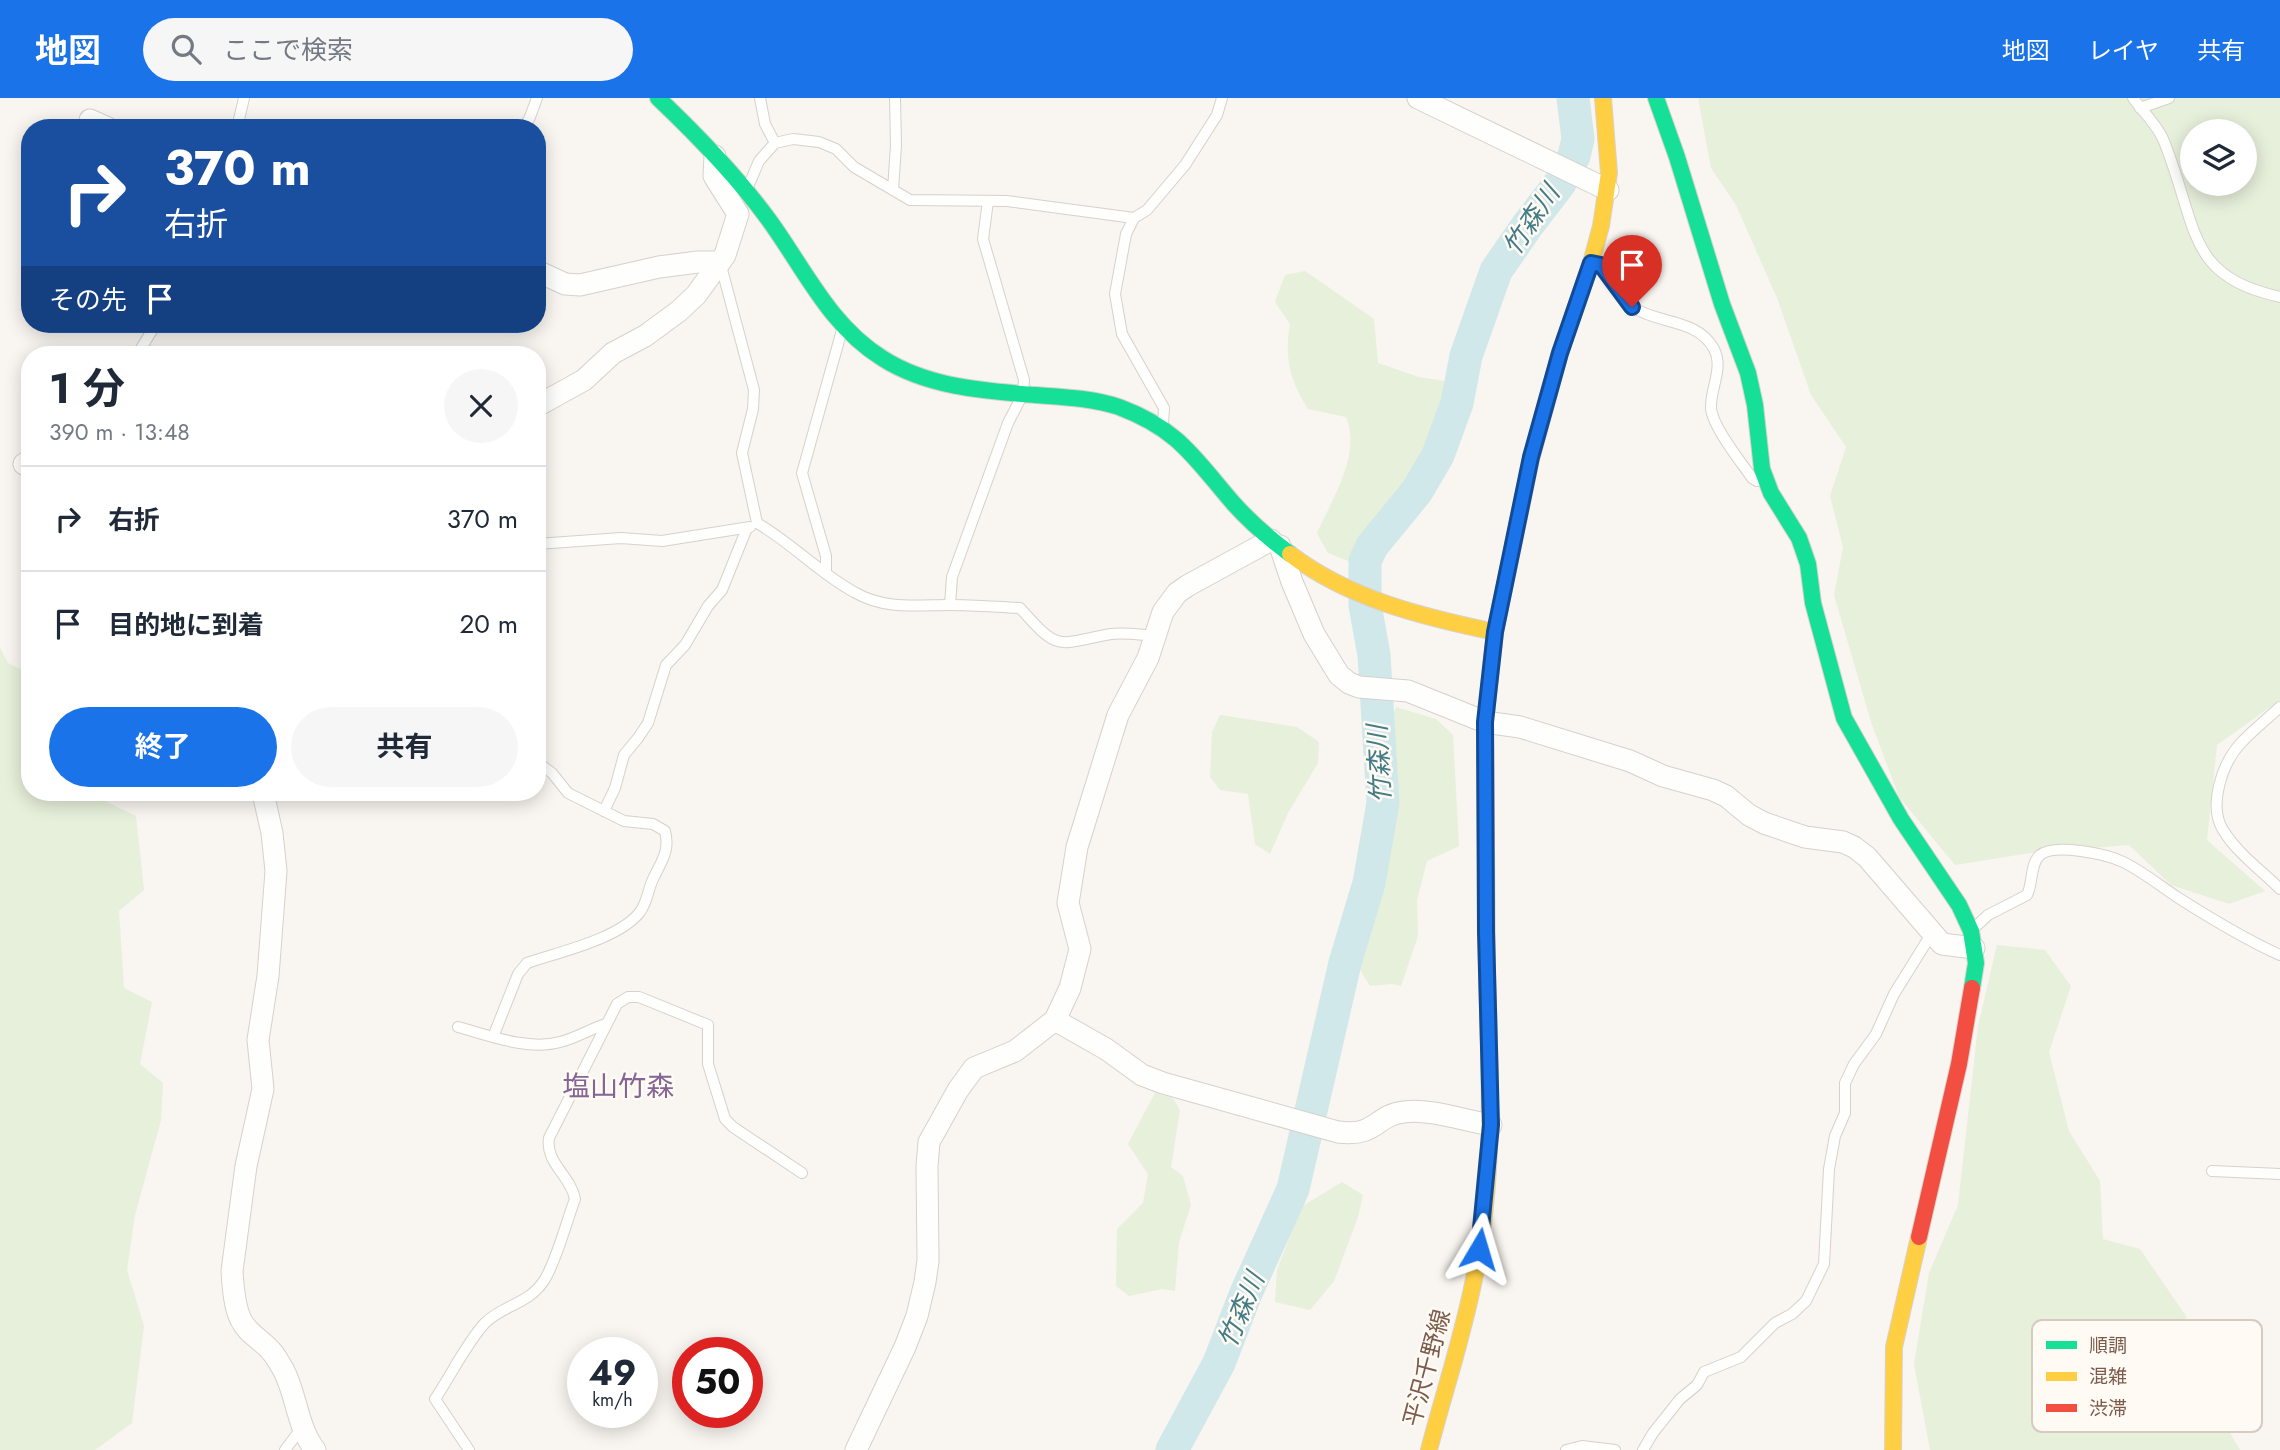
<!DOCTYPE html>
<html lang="ja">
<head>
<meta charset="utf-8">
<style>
	:root { --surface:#fff; --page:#f6f6f7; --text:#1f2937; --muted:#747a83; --line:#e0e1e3; --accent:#1a73e8 }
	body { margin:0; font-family:Jost,"Noto Sans JP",sans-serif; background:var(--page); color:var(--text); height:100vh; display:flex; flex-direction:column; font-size:26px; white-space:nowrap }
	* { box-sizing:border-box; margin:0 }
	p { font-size:23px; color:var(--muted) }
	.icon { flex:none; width:38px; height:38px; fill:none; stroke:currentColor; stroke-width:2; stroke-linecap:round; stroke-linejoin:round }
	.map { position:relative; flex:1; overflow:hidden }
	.sheet { position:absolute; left:21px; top:248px; width:525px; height:455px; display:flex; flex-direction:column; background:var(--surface); border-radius:28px; box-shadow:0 4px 18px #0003 }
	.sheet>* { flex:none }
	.top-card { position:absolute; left:21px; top:21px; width:525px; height:214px; border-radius:28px; box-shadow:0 4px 18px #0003; background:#1a4fa0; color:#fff; overflow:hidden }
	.fabs { position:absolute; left:2180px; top:21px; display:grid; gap:14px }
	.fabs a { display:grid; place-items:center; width:77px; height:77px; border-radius:50%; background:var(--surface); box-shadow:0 4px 18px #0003; font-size:35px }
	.speed { position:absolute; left:567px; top:1239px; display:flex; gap:14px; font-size:35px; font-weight:700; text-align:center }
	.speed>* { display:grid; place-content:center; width:91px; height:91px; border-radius:50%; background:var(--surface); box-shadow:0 4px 18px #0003; line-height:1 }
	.speed small { font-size:18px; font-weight:400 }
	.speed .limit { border:10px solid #d22; background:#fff; color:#111 }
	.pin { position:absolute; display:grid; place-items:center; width:60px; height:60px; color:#fff; margin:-72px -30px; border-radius:50% 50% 50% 0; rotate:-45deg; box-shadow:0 0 7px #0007 }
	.pin .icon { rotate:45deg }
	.me { position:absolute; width:77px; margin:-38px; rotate:7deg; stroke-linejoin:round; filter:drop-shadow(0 0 5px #0008) }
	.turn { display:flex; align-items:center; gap:24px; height:147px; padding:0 28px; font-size:32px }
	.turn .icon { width:91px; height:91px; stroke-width:2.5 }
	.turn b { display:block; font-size:49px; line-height:60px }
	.then { display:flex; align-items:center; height:66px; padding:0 28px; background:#0003; gap:14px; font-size:26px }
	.round { display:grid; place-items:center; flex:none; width:74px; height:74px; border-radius:37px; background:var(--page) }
	.headline { display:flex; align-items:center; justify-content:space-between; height:119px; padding:0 28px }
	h1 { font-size:42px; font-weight:700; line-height:52px }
	.action { display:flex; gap:14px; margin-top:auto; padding:14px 28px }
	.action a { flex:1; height:80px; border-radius:42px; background:var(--accent); color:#fff; font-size:28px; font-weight:700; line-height:80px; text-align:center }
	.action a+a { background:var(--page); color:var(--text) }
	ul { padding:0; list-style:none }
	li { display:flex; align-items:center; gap:21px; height:105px; padding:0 28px; border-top:2px solid var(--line) }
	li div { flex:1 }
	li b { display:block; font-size:26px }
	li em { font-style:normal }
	header { display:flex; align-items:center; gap:42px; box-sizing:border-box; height:98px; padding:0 35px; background:var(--accent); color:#fff }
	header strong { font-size:33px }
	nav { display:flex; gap:38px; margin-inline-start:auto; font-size:24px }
	.search { width:490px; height:63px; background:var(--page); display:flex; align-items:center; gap:18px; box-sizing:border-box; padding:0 24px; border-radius:38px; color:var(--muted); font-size:26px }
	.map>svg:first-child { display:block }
	.green { fill:#e7f0db; fill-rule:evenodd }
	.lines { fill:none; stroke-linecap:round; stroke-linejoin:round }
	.river { stroke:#d0e8ea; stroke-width:33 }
	.lane-casing { stroke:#d7d1cb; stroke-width:12 }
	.street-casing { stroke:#d7d1cb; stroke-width:23 }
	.fast-casing { stroke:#d9d2cb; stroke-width:18 }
	.slow-casing { stroke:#d9d2cb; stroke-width:18 }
	.jam-casing { stroke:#d9d2cb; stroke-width:18 }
	.lane { stroke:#fefefd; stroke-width:10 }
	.street { stroke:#fefefd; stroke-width:21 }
	.fast { stroke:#16e098; stroke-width:16 }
	.slow { stroke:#ffcf43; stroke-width:16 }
	.jam { stroke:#f24e42; stroke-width:16 }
	.route-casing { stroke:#114b97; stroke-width:18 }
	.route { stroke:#1a73e8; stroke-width:12 }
	.labels { text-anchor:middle; stroke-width:5; stroke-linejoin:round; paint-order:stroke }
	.street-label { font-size:24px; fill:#7a5c4d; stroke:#fffaf3 }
	.water-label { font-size:26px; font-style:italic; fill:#437c86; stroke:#fffaf3 }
	.quarter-label { font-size:28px; fill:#846695; stroke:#fffaf3 }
	.key { fill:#fffaf3; stroke:#d7cbc1; stroke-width:2 }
	.key-label { font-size:19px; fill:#7a5c4d }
</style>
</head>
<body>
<header>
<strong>地図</strong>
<div class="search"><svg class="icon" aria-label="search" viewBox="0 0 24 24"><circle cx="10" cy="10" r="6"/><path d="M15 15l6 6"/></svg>ここで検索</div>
<nav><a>地図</a><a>レイヤ</a><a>共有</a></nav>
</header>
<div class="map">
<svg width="2280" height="1352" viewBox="0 0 2280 1352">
	<rect width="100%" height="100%" fill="#f9f5f0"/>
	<g class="green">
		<path d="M1698,0h582v602l-63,45 -10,95 58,51 -36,13 -58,-19 -42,-40 -99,8 -75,12 -56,-68 -28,-75 -37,-127 9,-48 -13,-51 16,-49 -35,-52 -34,-97 -41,-93 -25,-37zM2193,33h52v53h-52z"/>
		<path d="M1305,173l69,48 4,44 41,14 25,4 4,20 -21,51 -23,41 -56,68 -20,-8 -11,-20c15,-34 45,-79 29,-116l-38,-8c-18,-29 -24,-50 -18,-85l-15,-22 10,-27z"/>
		<path d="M0,550l8,15 22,11v119h70l7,9 29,14 8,74 -25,21 5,77 28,14 -12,62 23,19 -2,37 -26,95 -8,55 17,56 -12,97 -37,27h-95z"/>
		<path d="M1396,609l40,12 17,16 6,111 -32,15 -10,39 1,36 -17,50 -9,-2 -22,2 -14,-23 24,-106 12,-85 -6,-35z"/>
		<path d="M1220,617l77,12 22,15 -1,21 -30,50 -18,41 -15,-10 -7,-50 -28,-4 -10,-13 2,-45z"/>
		<path d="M1997,847l48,5 26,36 -22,66 20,79 31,50 3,58 37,10 46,67 9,56 45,78h-310l-16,-86 15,-91 29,-68 20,-179z"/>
		<path d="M1155,995l18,5 7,12 -9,57 12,9 8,29 -12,37 -4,49 -13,-2 -33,7 -13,-10 1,-57 26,-26 5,-29 -20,-30z"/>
		<path d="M1342,1084l21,13 -5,22 -24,64 -24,29 -35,-8 2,-32 24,-63z"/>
	</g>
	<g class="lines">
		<path class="river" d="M1172,1352l47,-87 27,-70 47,-104 52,-226 24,-80 14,-80 -9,-148 -9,-50v-44l7,-15 45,-55 21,-36 19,-52 9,-47 30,-85 31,-45 33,-43 14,-27 4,-17 -5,-41"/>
		<defs>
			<g id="lane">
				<path d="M760,0l5,26 10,19"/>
				<path d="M2133,0c9,12 22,25 29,39 5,10 9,24 13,35 23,71 23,106 105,125"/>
				<path d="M2140,10l29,-10"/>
				<path d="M237,30l7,-30"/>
				<path d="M524,30l6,-11 7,-19"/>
				<path d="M748,89l11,-26 16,-18 18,-4 26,3 17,7 18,18 56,33 97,1 127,17"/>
				<path d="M893,92l3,-45 -1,-47"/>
				<path d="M720,164l34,128 -1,19 -11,44 15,70c35,20 62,50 97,69 31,18 62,13 96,13 23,0 47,2 70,3 40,45 36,36 91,26 14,-2 30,1 45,2"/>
				<path d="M1593,165l8,2c9,13 19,34 33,43 25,16 64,11 80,41 10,19 -4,40 -3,59 1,18 30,54 41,70l5,3"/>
				<path d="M137,257l19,-31"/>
				<path d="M1163,326l1,-16 -42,-74 -7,-40 11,-60 8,-16 13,-8 38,-45 32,-50 5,-17"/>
				<path d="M537,446l84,-6 41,3 88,-14"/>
				<path d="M826,476v-18l-24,-83 40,-143"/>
				<path d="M950,507l2,-28 56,-154 15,-29 1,-14 -41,-141 5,-38"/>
				<path d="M2280,609c-13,12 -28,24 -40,37 -18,20 -32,62 -17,86 14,23 39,41 57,59"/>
				<path d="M604,713l11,-23 9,-33 14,-17 10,-15 18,-58 19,-20 23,-39 14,-16 25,-62"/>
				<path d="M1973,831l15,-14 39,-20c6,-11 3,-32 13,-40 14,-12 67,-1 83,7 19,9 36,23 54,35 33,21 67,42 103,58"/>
				<path d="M458,929c30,8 70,24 102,15 16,-4 30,-13 46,-18"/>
				<path d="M493,939l25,-63 9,-11c32,-11 92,-24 113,-51 8,-11 8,-24 14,-35 8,-17 16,-26 11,-46l-12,-7 -29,-3 -56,-28 -16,-20 -15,-11"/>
				<path d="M2212,1073l68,3"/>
				<path d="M285,1352l18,-24"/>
				<path d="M469,1352l-34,-51c15,-22 32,-57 50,-76 19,-19 44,-18 60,-44 12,-20 21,-56 30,-80 -4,-23 -30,-36 -26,-61l68,-134 11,-7h11l69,28v39l17,55 8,8 69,46"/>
				<path d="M1566,1352l16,-4 33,4"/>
				<path d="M1643,1352l10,-17 27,-34 17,-14 7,-13 37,-15 34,-34 17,-9 14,-13 18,-37 5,-95 6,-33 10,-23v-30l9,-19 22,-30 18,-40 38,-61"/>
			</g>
			<g id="street">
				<path d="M1418,0l190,92"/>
				<path d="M90,22l18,8"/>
				<path d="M537,173l28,13 15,1 79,-18 39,-5h22"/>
				<path d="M537,308l47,-26 29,-27 32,-17 34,-25 17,-16 29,-40 13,-41 -24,-38 1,-20"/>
				<path d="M24,366l6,2"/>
				<path d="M1280,448l12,36 22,52 25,41 10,8 10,4 49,4 77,31 35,5 110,34 33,15 50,14 13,6 23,19 15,8 41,14 38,5 11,5 13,10 75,87 32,4"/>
				<path d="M263,695l9,40 4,38 -8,105 -10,64 5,49 -17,77 -14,105c1,15 2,35 9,49 6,13 21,20 30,31 5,5 8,12 12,18 14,26 14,58 32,81"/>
				<path d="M1055,922l51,29 36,26 21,8 175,49c40,5 37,-17 66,-20 24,-4 62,9 87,13"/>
				<path d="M856,1352l49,-103 12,-31 8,-34 3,-21 -1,-95 2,-24 29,-52 16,-22 41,-17 40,-31 15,-32 10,-39 -12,-46 9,-56 41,-132 30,-57 15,-46 14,-19 10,-7 84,-46"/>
			</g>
			<g id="fast">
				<path d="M658,0c40,38 78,77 111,122 35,48 60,105 113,138 45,29 101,33 153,37 28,2 57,3 84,12 61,23 75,51 115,97 17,19 36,35 56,50"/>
				<path d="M1656,0l21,59 45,147 26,69 7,32 7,64 9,24 28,45 9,26 5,39 31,115 57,101 58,86 12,26 5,32 -4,25"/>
				<path d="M1487,877l-2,-253 10,-90 36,-173"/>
			</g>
			<g id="slow">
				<path d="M1531,361l29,-106 31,-90 10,-37 8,-53 -6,-75"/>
				<path d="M1290,456c59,45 133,63 205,78"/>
				<path d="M1429,1352c15,-58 35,-117 46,-176 20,-99 15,-199 12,-299"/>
				<path d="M1893,1352l1,-103 25,-110"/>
			</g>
			<path id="jam" d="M1919,1139l40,-173 13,-76"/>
		</defs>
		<use href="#lane" class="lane-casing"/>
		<use href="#street" class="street-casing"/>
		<use href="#fast" class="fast-casing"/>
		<use href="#slow" class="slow-casing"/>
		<use href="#jam" class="jam-casing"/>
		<use href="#lane" class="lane"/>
		<use href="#street" class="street"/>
		<use href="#fast" class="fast"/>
		<use href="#slow" class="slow"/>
		<use href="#jam" class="jam"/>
	</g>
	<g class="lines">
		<defs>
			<path id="route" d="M1479,1151l12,-124 -5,-193 -1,-210 10,-90 36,-175 29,-104 31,-90 10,2 31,42"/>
		</defs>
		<use href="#route" class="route-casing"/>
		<use href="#route" class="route"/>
	</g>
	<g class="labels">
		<g class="street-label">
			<text transform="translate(1427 1270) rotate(-75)" y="8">平沢千野線</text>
		</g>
		<g class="water-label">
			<text transform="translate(1531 122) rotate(-56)" y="9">竹森川</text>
			<text transform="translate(1379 666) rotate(-93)" y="9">竹森川</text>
			<text transform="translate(1241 1212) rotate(-67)" y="9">竹森川</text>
		</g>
		<g class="quarter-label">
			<text x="618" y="998">塩山竹森</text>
		</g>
	</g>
	<rect x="2032" y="1222" width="230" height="112" rx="10" class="key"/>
	<rect x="2046" y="1243" width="31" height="8" fill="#16e098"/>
	<rect x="2046" y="1274" width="31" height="9" fill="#ffcf43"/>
	<rect x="2046" y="1306" width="31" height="8" fill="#f24e42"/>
	<g class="key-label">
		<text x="2089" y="1254">順調</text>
		<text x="2089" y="1285">混雑</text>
		<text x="2089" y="1317">渋滞</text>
	</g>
</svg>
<div class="fabs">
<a><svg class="icon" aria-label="layers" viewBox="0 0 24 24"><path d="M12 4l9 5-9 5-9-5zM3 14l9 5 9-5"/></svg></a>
</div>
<div class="speed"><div>49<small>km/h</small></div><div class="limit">50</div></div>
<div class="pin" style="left:1632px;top:209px;background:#d93025"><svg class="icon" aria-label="arrive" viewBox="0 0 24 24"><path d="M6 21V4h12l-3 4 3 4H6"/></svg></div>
<svg class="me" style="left:1479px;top:1151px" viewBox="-20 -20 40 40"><path d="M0-17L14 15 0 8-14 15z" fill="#1a73e8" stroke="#fff" stroke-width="4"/></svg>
<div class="top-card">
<div class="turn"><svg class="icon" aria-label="right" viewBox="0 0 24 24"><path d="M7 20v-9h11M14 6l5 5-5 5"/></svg><div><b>370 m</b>右折</div></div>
<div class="then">その先<svg class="icon" aria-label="arrive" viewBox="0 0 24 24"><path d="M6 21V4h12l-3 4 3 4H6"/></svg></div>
</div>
<section class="sheet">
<div class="headline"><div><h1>1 分</h1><p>390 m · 13:48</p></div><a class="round"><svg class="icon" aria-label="close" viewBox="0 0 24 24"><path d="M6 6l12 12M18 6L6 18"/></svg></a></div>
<ul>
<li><svg class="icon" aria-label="right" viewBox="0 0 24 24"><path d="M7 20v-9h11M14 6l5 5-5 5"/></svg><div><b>右折</b></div><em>370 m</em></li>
<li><svg class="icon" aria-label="arrive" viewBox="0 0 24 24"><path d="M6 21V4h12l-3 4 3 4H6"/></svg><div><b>目的地に到着</b></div><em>20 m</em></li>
</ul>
<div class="action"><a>終了</a><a>共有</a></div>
</section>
</div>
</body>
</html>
